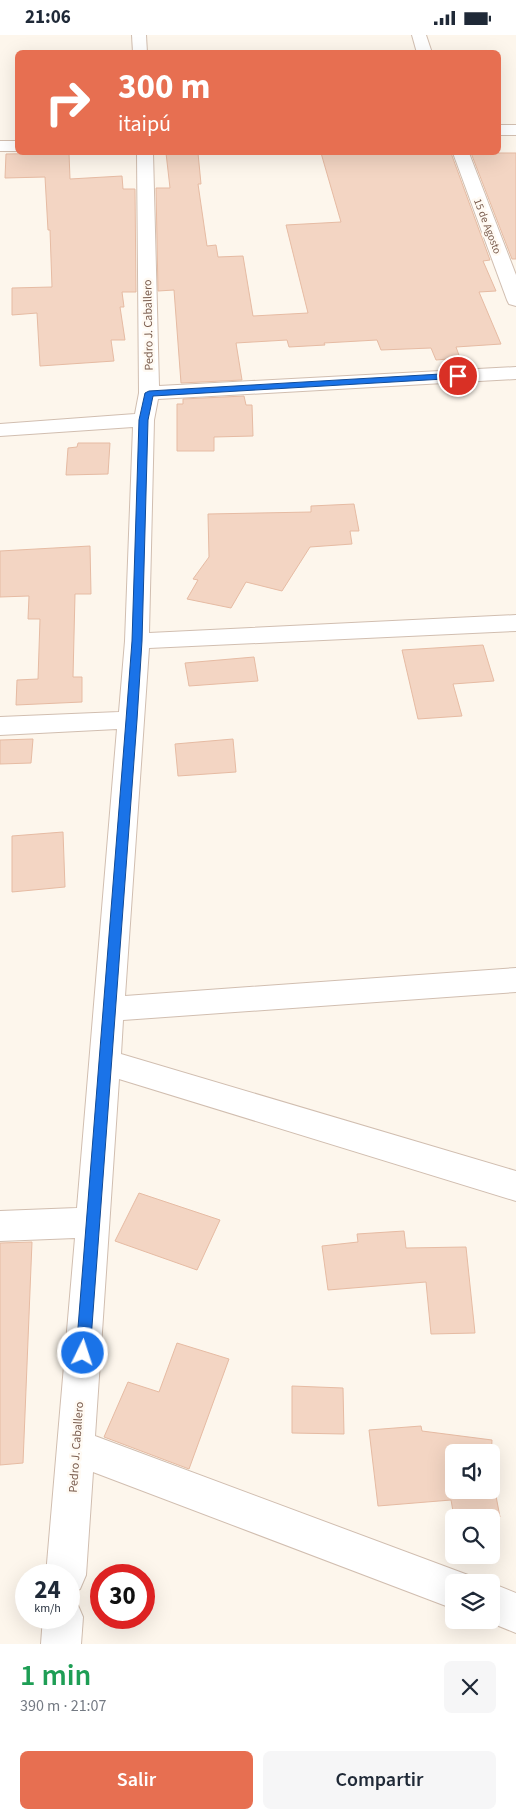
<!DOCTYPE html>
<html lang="es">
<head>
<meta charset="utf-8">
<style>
	:root { --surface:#fff; --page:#f6f6f7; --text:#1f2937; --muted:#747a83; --accent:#e76f51 }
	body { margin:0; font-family:"Source Sans 3",sans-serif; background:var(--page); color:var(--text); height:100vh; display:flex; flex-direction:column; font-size:19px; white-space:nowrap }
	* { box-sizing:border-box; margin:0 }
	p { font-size:16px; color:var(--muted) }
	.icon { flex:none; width:28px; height:28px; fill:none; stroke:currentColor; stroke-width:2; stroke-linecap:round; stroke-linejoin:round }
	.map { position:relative; height:1609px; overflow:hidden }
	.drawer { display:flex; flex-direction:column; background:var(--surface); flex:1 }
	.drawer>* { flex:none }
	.banner { position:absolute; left:15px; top:15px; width:486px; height:105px; border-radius:8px; box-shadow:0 5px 20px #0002; background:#e76f51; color:#fff; overflow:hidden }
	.fabs { position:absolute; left:445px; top:1409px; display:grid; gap:10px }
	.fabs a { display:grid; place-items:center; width:55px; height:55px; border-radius:8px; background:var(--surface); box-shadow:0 5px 20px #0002; font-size:25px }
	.speed { position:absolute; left:15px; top:1529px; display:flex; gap:10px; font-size:25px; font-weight:700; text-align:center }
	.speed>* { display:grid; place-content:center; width:65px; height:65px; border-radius:50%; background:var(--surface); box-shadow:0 5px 20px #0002; line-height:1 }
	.speed small { font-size:12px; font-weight:400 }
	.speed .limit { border:8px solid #d22; background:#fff; color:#111 }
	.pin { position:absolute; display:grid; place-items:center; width:42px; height:42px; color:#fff; margin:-21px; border:2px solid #fff; border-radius:50%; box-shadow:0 1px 5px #0007 }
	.me { position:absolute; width:55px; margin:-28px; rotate:4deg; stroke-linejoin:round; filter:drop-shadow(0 0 4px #0008) }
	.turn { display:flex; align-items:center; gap:18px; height:105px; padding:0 20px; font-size:22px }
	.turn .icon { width:65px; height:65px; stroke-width:2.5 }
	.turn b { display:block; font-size:35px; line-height:42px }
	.round { display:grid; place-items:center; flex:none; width:52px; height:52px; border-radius:8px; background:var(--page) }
	.headline { display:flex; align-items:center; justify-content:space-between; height:85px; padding:0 20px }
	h1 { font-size:30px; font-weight:600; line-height:38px; color:#1e9e55 }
	.cta { display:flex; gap:10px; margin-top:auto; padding:10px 20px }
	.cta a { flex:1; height:58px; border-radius:8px; background:var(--accent); color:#fff; font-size:20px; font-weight:600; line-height:58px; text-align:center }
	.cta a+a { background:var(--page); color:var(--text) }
	.status { display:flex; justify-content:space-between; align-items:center; height:35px; padding:0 25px; background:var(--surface); direction:ltr }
	.status svg { height:14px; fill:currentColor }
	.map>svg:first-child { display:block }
	.building { fill:#f3d5c3; stroke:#e6bba3 }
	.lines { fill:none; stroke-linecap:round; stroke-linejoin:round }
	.street-casing { stroke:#d1beb0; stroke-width:2 }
	.street { fill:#fff; fill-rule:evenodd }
	.route { fill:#1a73e8; stroke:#114b97 }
	.labels { text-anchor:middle; stroke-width:5; stroke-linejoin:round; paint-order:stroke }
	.far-street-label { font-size:11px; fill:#7a5c4d; stroke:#fffaf3 }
	.street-label { font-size:12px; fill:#7a5c4d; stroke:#fffaf3 }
</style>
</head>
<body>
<div class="status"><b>21:06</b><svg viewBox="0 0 49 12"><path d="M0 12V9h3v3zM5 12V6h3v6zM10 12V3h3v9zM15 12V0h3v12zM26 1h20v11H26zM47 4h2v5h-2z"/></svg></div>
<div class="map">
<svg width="516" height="1609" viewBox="0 0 516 1609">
	<rect width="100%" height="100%" fill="#fdf6ec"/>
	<g class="building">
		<path d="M69,118l1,26 52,-3 1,13h12l1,103h-14l2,15h-4l5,33h-14l3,21 -74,5 -3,-53 -25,2v-27l40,-1 -2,-57h-2l-3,-53 -40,1 1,-24z"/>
		<path d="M166,118h32l3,31h-3l9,62 9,-1 2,12 25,-1 10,60 55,-3 -22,-88 55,-3 -20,-69h130l39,107 -7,1 13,30 -17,1 22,52 -45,3 4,11 -24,2 -5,-12 -50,2 -4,-10 -53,3 1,2 -36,2 -2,-7 -51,3 6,37 -61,3 -7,-93 -16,1 -2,-103h14z"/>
		<path d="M471,118h45v106h-4z"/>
		<path d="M244,361l2,9h6l1,31 -39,1v14h-37v-47h6v-5z"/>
		<path d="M78,408h32l-2,31 -42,1 2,-27 9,-1z"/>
		<path d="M354,469l5,27h-9l2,13 -42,3 -28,44 -36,-9 -15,26 -44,-9 11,-19 -5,-1 16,-22 -1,-43 103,-2v-6z"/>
		<path d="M90,511l1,48h-16l-2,83h9v25l-66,3 1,-25 21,-1 2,-60h-12l1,-23 -29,1v-46z"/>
		<path d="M483,610l11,36 -41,3 9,32 -44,3 -16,-69z"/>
		<path d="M254,622l4,24 -69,5 -4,-23z"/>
		<path d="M33,704l-2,24 -31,1v-24z"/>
		<path d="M233,704l3,33 -58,4 -3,-32z"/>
		<path d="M63,797l2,55 -53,5v-56z"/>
		<path d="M139,1158l81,27 -23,50 -82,-29z"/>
		<path d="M404,1196l2,17 60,-1 9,86 -44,1 -5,-52 -98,8 -6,-44 36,-4 -1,-8z"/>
		<path d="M32,1207l-9,221 -23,2v-222z"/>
		<path d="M177,1308l52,16 -40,110 -85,-32 24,-55 31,10z"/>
		<path d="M292,1351l51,2 1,46 -52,-1z"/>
		<path d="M421,1391l1,5 70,9 -1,22v-9h-37v37h37v-20l9,47h-46l-3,-17 -73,6 -9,-76z"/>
	</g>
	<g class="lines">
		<defs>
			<g id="street">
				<path d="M132,0h14l1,18h-14z"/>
				<path d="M412,0h14l6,18h-15z"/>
				<rect x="499" y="90" width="17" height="10"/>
				<rect x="0" y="106" width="18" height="10"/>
				<path d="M137,118h16l6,233 357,-19v12l-358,20 -4,21 -5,213 367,-18v16l-367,17 -24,348 391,-28v24l-393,28 -2,34 395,117v30l-397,-122 -24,357 373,139 3,8h-17v26l-361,-137 -7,103 -6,14 -11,5v-19h-23l29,-337 -75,3v-30l77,-3 40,-479 -117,6v-18l119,-5 6,-71 8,-214 -133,9v-12l135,-10 4,-21z"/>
				<path d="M453,118h16l47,122v31l-7,-2 -2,-4z"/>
				<path d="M491,1548l25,10v40l-32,-13h7z"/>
				<path d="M69,1564l8,4 6,14 -2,27h-40l2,-27h26z"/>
			</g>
		</defs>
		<use href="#street" class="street-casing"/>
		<use href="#street" class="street"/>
	</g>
	<path class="route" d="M458,338l4,3 -1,2 -308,18 -5,24 -6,221 -5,79 -47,633 -2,5 -5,2 -5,-2 -2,-5 50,-633 6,-79 7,-221 6,-27 4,-2z"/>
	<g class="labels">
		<g class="far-street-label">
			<text transform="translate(488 191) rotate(69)" y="4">15 de Agosto</text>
		</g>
		<g class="street-label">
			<text transform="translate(148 290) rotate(-91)" y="4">Pedro J. Caballero</text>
			<text transform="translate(76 1412) rotate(-86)" y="4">Pedro J. Caballero</text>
		</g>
	</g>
</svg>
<div class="fabs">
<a><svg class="icon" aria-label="sound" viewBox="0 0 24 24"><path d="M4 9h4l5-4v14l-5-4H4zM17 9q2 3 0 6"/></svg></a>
<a><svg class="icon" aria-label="search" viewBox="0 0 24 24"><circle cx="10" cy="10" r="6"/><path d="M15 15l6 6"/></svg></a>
<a><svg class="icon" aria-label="layers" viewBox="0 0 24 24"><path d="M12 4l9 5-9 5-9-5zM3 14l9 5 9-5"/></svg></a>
</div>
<div class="speed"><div>24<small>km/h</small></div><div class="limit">30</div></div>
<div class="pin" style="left:458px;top:341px;background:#d93025"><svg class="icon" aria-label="arrive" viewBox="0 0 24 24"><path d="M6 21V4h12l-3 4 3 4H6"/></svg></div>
<svg class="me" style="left:83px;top:1318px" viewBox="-20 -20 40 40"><circle r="17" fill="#1a73e8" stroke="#fff" stroke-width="3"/><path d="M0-11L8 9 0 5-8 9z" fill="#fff"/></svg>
<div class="banner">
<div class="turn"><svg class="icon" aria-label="right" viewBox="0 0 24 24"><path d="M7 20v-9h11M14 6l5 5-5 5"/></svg><div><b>300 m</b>itaipú</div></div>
</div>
</div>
<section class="drawer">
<div class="headline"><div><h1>1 min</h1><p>390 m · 21:07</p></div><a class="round"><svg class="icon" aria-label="close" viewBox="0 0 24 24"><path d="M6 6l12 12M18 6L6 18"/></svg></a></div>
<div class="cta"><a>Salir</a><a>Compartir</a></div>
</section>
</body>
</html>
